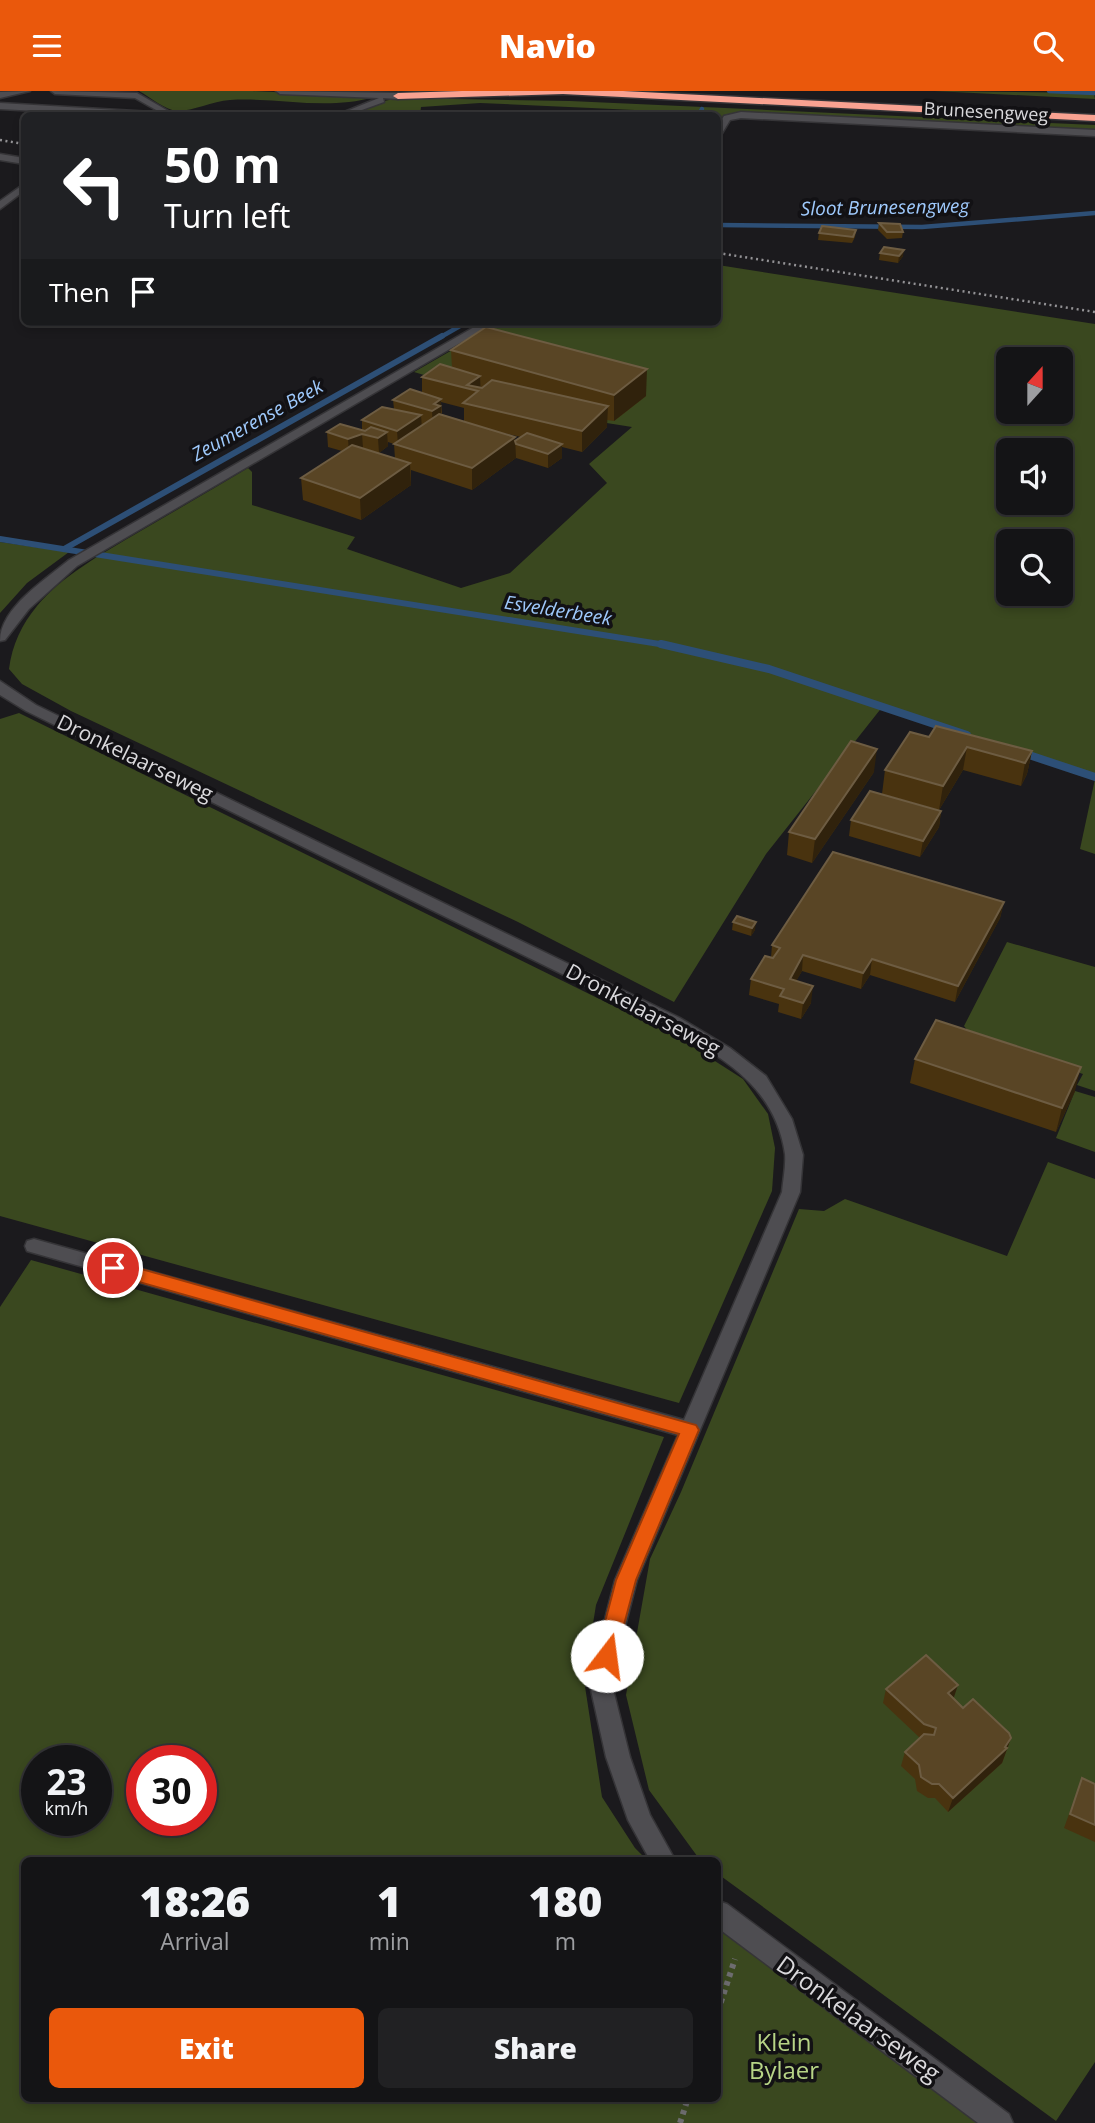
<!DOCTYPE html>
<html lang="en">
<head>
<meta charset="utf-8">
<style>
	:root { --surface:#141416; --page:#212123; --text:#f1f3f6; --muted:#9d9ea1; --line:#333335; --accent:#ea580c }
	body { margin:0; font-family:"Open Sans",sans-serif; background:var(--page); color:var(--text); height:100vh; display:flex; flex-direction:column; font-size:26px; white-space:nowrap }
	* { box-sizing:border-box; margin:0 }
	p { font-size:23px; color:var(--muted) }
	.icon { flex:none; width:38px; height:38px; fill:none; stroke:currentColor; stroke-width:2; stroke-linecap:round; stroke-linejoin:round }
	.map { position:relative; flex:1; overflow:hidden }
	.sheet { position:absolute; left:21px; top:1766px; width:700px; height:245px; display:flex; flex-direction:column; background:var(--surface); border-radius:10px; box-shadow:0 4px 10px #0003,0 0 0 2px var(--line) }
	.sheet>* { flex:none }
	.hud { position:absolute; left:21px; top:21px; width:700px; height:214px; border-radius:10px; box-shadow:0 4px 10px #0003,0 0 0 2px var(--line); background:#202124; color:#fff; overflow:hidden }
	.needle { width:46px; rotate:21deg }
	.buttons { position:absolute; left:996px; top:256px; display:grid; gap:14px }
	.buttons a { display:grid; place-items:center; width:77px; height:77px; border-radius:10px; background:var(--surface); box-shadow:0 4px 10px #0003,0 0 0 2px var(--line); font-size:35px }
	.speed { position:absolute; left:21px; top:1654px; display:flex; gap:14px; font-size:35px; font-weight:700; text-align:center }
	.speed>* { display:grid; place-content:center; width:91px; height:91px; border-radius:50%; background:var(--surface); box-shadow:0 4px 10px #0003,0 0 0 2px var(--line); line-height:1 }
	.speed small { font-size:18px; font-weight:400 }
	.speed .limit { border:10px solid #d22; background:#fff; color:#111 }
	.pin { position:absolute; display:grid; place-items:center; width:60px; height:60px; color:#fff; margin:-30px; border:4px solid #fff; border-radius:50%; box-shadow:0 2px 7px #0007 }
	.me { position:absolute; width:77px; margin:-38px; rotate:15deg; stroke-linejoin:round; filter:drop-shadow(0 0 5px #0008) }
	.turn { display:flex; align-items:center; gap:24px; height:147px; padding:0 28px; font-size:32px }
	.turn .icon { width:91px; height:91px; stroke-width:2.5 }
	.turn b { display:block; font-size:49px; line-height:60px }
	.then { display:flex; align-items:center; height:66px; padding:0 28px; background:#0003; gap:14px; font-size:26px }
	.eta { display:flex; justify-content:space-evenly; align-items:center; height:119px; text-align:center }
	.eta b { font-size:42px; font-weight:800; line-height:49px }
	.cta { display:flex; gap:14px; margin-top:auto; padding:14px 28px }
	.cta a { flex:1; height:80px; border-radius:10px; background:var(--accent); color:#fff; font-size:28px; font-weight:800; line-height:80px; text-align:center }
	.cta a+a { background:var(--page); color:var(--text) }
	header { display:flex; justify-content:space-between; align-items:center; height:91px; padding:0 28px; background:var(--accent); color:#fff; font-size:32px; font-weight:800 }
	.map>svg:first-child { display:block }
	.green { fill:#3a481f; fill-rule:evenodd }
	.lines { fill:none; stroke-linecap:round; stroke-linejoin:round }
	.stream-far2 { stroke:#2d4f76; stroke-width:4.5 }
	.stream-far1 { stroke:#2d4f76; stroke-width:6 }
	.stream { stroke:#2d4f76; stroke-width:8 }
	.minor-casing { stroke:#353437; stroke-width:3 }
	.highway-casing { stroke:#353437; stroke-width:3 }
	.path { stroke:#6d6c6f; stroke-width:6; stroke-dasharray:4.5 4.5; stroke-linecap:butt }
	.minor { fill:#4e4d51; fill-rule:evenodd }
	.highway { fill:#f9a291; fill-rule:evenodd }
	.rail { stroke:#939295; stroke-width:2.5; stroke-dasharray:2 3.5; stroke-linecap:butt }
	.wall { fill:#49330f; fill-rule:evenodd }
	.shaded-wall { fill:#30220c }
	.building { fill:#594525; stroke:#6d5c42; stroke-width:2 }
	.route { fill:#ea580c; stroke:#983908; stroke-width:2 }
	.labels { text-anchor:middle; stroke-width:7; stroke-linejoin:round; paint-order:stroke }
	.far-street-label { font-size:18px; fill:#dad9dc; stroke:#121114 }
	.far-water-label { font-size:19px; font-style:italic; fill:#9fcafd; stroke:#121114 }
	.street-label { font-size:21px; fill:#dad9dc; stroke:#121114 }
	.near-street-label { font-size:24px; fill:#dad9dc; stroke:#121114 }
	.near-park-label { font-size:24px; fill:#b7d486; stroke:#121114 }
</style>
</head>
<body>
<header><svg class="icon" aria-label="menu" viewBox="0 0 24 24"><path d="M4 6h16M4 12h16M4 18h16"/></svg>Navio<svg class="icon" aria-label="search" viewBox="0 0 24 24"><circle cx="10" cy="10" r="6"/><path d="M15 15l6 6"/></svg></header>
<div class="map">
<svg width="1095" height="2032" viewBox="0 0 1095 2032">
	<rect width="100%" height="100%" fill="#1b1a1d"/>
	<g class="green">
		<path d="M139,0h113l122,6c-48,14 -95,0 -144,3 -18,1 -36,11 -53,11 -12,-1 -27,-14 -38,-20z"/>
		<path d="M934,0l160,2 1,6z"/>
		<path d="M398,7l172,3 525,24v5l-356,-16 -12,1 -9,6v-6l-17,-2 -221,-10 -59,4 -1,8h-67l27,-13z"/>
		<path d="M718,174l377,59v452l-212,-70 -117,148 -92,148 -156,-80 -447,-211 -49,-27 -13,-15c3,-24 13,-45 28,-63 25,-30 63,-51 95,-70 39,-23 78,-45 116,-68l4,4v33l103,32 -8,12 114,39 49,-15 97,-90 -18,-19 43,-37 -76,-12 -142,-43 87,-50h217zM1008,268h52v52h-52zM1008,359h52v52h-52zM1008,450h52v52h-52z"/>
		<path d="M0,451l69,10 -42,31 -27,30z"/>
		<path d="M19,622l619,305 44,22 61,39 25,35 7,34 -3,43 -93,212 -679,-187v-497z"/>
		<path d="M1095,688v75l-15,-5z"/>
		<path d="M1007,851l88,25v124l-18,-6 6,-11 -110,-37 -9,-11z"/>
		<path d="M1075,1000l20,6v55l-39,-14z"/>
		<path d="M1048,1071l47,17v883l-39,59 -338,-247v-14h-18l-51,-70 -23,-95 24,-136 31,-67 118,-283 25,2 21,-12 162,57z"/>
		<path d="M31,1169l633,177 -68,168 -12,75 18,117 33,51 12,12h-623v238h694v-172l263,197h-981v-816zM37,1670h59v59h-59zM142,1670h59v59h-59z"/>
	</g>
	<g class="lines">
		<g class="stream-far2">
			<path d="M1049,0l46,2"/>
			<path d="M699,24l3,-6"/>
			<path d="M718,134l204,2 173,-14"/>
			<path d="M439,247l28,-16"/>
		</g>
		<g class="stream-far1">
			<path d="M0,448l672,107"/>
			<path d="M64,458l378,-213"/>
		</g>
		<g class="stream">
			<path d="M661,553l108,25 198,66"/>
			<path d="M1020,661l75,25"/>
		</g>
		<defs>
			<g id="minor">
				<path d="M30,0l-30,7v-6z"/>
				<path d="M51,0l86,2 38,22h-10l-30,-17 -80,-4z"/>
				<path d="M276,0l122,2 4,3 -4,3 -15,-1 1,4 -36,13h-11l42,-17 -99,-4z"/>
				<path d="M0,12l152,9 4,3h-40l-116,-6z"/>
				<path d="M741,21l354,18v6l-354,-18 -11,2 -9,15 -3,1v-10l6,-10z"/>
				<path d="M0,63l24,4v6l-24,-4z"/>
				<path d="M24,93v7l-24,18v-8z"/>
				<path d="M483,231h13l-419,244 -48,43 -24,31 -5,1c0,-33 45,-61 69,-81z"/>
				<path d="M0,590l36,24 644,313 50,30 36,28 26,43 11,36 -3,37 -163,388 -26,101 19,76 20,58 25,45h-25l-22,-40 -22,-63 -17,-76 26,-101 63,-145 -644,-182 -7,-2 -2,-5 2,-5 7,-2 650,181 98,-228c1,-12 4,-26 3,-38 -10,-69 -63,-96 -117,-128l-642,-315 -26,-16z"/>
				<path d="M718,1810l9,3 282,210 4,9h-35l-260,-195z"/>
			</g>
			<path id="highway" d="M462,0h161l472,24v6l-532,-27 -165,5 -5,-3 5,-3z"/>
		</defs>
		<use href="#minor" class="minor-casing"/>
		<use href="#highway" class="highway-casing"/>
		<g class="path">
			<path d="M718,1920l17,-52"/>
			<path d="M680,2032l8,-25"/>
		</g>
		<use href="#minor" class="minor"/>
		<use href="#highway" class="highway"/>
		<g class="rail">
			<path d="M0,49l24,4"/>
			<path d="M718,162l377,59"/>
		</g>
	</g>
	<g class="wall">
		<path d="M879,132l24,9 -1,6 -15,1 -9,-9z"/>
		<path d="M856,139l-1,7 -3,6 -34,-3 1,-7z"/>
		<path d="M880,162l23,3 -5,7 -19,-3z"/>
		<path d="M451,259l195,46 -32,25 -7,-1v7l-25,25 -20,-5v11l-14,10 -32,-10 -44,32 -61,-20v15l-50,35 -58,-20 -2,-22 41,-27 -14,-4 -1,-15 35,-2v-10l32,-11 -1,-9 29,-7v-16l30,-9zM441,311l23,6v13l-23,-7 1,-1zM499,341l22,5 -6,4zM388,351l6,2 1,15 -16,-6 9,-7z"/>
		<path d="M929,646l103,14 -5,23 -6,12 -58,-16 -24,40 -57,-16 3,-24z"/>
		<path d="M874,681l-62,91 -25,-8 2,-23z"/>
		<path d="M941,720l-2,16 -19,30 -71,-21 2,-16z"/>
		<path d="M1004,811l-4,16 -45,84 -85,-27 -9,14 -59,-18 -6,10 15,22 -10,16 -23,-7 1,-8 -30,-9 2,-16 20,-21 1,-13z"/>
		<path d="M737,825l18,14 -4,6 -19,-6 1,-8z"/>
		<path d="M915,968l160,32 -19,41 -146,-49z"/>
		<path d="M886,1598l68,10 9,9 48,30 -9,25 -54,49 -13,-14h-7l-11,-7 -2,-12 -14,-13 4,-14 15,-14 -37,-35z"/>
		<path d="M1082,1687l13,6v58l-31,-14z"/>
	</g>
	<g class="shaded-wall">
		<path d="M904,159l-1,6 -5,7 1,-7z"/>
		<path d="M647,278l-1,27 -32,25v-26z"/>
		<path d="M480,285l1,21 -3,-6 -11,-6z"/>
		<path d="M441,308v21l-8,6 -1,-15 2,-7z"/>
		<path d="M608,315l-1,21 -25,25v-21z"/>
		<path d="M421,324l1,14 -24,16 -1,-14z"/>
		<path d="M387,341l1,14 -9,7 -1,-15z"/>
		<path d="M362,343l1,14 -14,5 -1,-14z"/>
		<path d="M515,346l1,21 -44,32v-22z"/>
		<path d="M562,353v14l-14,10v-14z"/>
		<path d="M410,372l1,22 -50,35 -1,-22z"/>
		<path d="M967,656l-4,23 -24,40 4,-24z"/>
		<path d="M877,658l-3,23 -62,91 3,-24z"/>
		<path d="M1032,660l-5,23 -6,12 4,-23z"/>
		<path d="M941,720l-2,16 -19,30 3,-16z"/>
		<path d="M1004,811l-4,16 -45,84 3,-16z"/>
		<path d="M756,831l-1,8 -4,6 1,-8z"/>
		<path d="M803,864l-1,16 -14,24 2,-16z"/>
		<path d="M872,868l-2,16 -9,14 2,-16z"/>
		<path d="M813,895l-2,17 -10,16 2,-16z"/>
		<path d="M1081,976l-6,24 -19,41 6,-24z"/>
		<path d="M958,1594l-5,15 -5,-7z"/>
		<path d="M1011,1647l-9,25 -54,49 5,-14 52,-51z"/>
	</g>
	<g class="building">
		<path d="M879,132l21,1 3,8h-16z"/>
		<path d="M822,135l34,4 -3,7 -34,-4z"/>
		<path d="M884,156l20,3 -5,6 -19,-3z"/>
		<path d="M486,236l161,42 -33,26 -163,-45z"/>
		<path d="M440,273l40,12 -13,9 15,3 10,-8 116,26 -26,25 -119,-28 15,-12 -56,-14z"/>
		<path d="M410,298l31,10 -7,5 6,2 -8,5 -39,-11z"/>
		<path d="M382,316l39,8 -24,16 -35,-11z"/>
		<path d="M439,323l76,23 -43,31 -78,-24z"/>
		<path d="M340,333l25,7 6,-4 16,5 -9,6 -16,-4 -14,5 -21,-7z"/>
		<path d="M527,342l35,11 -14,10 -32,-10 -1,-3z"/>
		<path d="M352,354l58,18 -50,35 -59,-20z"/>
		<path d="M936,635l96,25 -7,12 -58,-16 -24,39 -58,-16 25,-38 19,5z"/>
		<path d="M851,650l26,8 -62,90 -26,-7z"/>
		<path d="M870,700l71,20 -18,30 -72,-21z"/>
		<path d="M833,761l171,50 -46,84 -86,-27 -9,14 -60,-18 -13,24 23,7 -10,17 -23,-7 4,-7 -33,-10 14,-23 8,2 7,-10 -8,-3z"/>
		<path d="M737,825l19,6 -4,6 -19,-6z"/>
		<path d="M936,929l145,47 -19,41 -147,-49z"/>
		<path d="M926,1564l32,30 -10,8 15,15 10,-9 36,34 2,5 -6,9 2,1 -54,50 -14,-14h-7l-11,-7 -2,-12 -14,-13 19,-18 10,1 2,-7 -12,-4 -38,-35z"/>
		<path d="M1082,1687l13,6v41l-25,-11z"/>
	</g>
	<path class="route" d="M113,1170l583,164 3,5 -63,150 -22,82 -7,3 -8,-3 -3,-6 20,-76 63,-146 -572,-161 -3,-5 3,-5z"/>
	<g class="labels">
		<g class="far-street-label">
			<text transform="translate(986 21) rotate(3)" y="6">Brunesengweg</text>
		</g>
		<g class="far-water-label">
			<text transform="translate(885 116) rotate(-1)" y="7">Sloot Brunesengweg</text>
			<text transform="translate(257 329) rotate(-29)" y="7">Zeumerense Beek</text>
			<text transform="translate(558 519) rotate(9)" y="7">Esvelderbeek</text>
		</g>
		<g class="street-label">
			<text transform="translate(135 667) rotate(26)" y="7">Dronkelaarseweg</text>
			<text transform="translate(643 919) rotate(28)" y="7">Dronkelaarseweg</text>
		</g>
		<g class="near-street-label">
			<text transform="translate(858 1928) rotate(36)" y="8">Dronkelaarseweg</text>
		</g>
		<g class="near-park-label">
			<text x="784" y="1960">Klein<tspan x="784" dy="28">Bylaer</tspan></text>
		</g>
	</g>
</svg>
<div class="buttons">
<a><svg class="needle" viewBox="-14 -14 28 28"><path d="M0-13l5 13h-10z" fill="#e53935"/><path d="M0 13l5-13h-10z" fill="#9d9ea1"/></svg></a>
<a><svg class="icon" aria-label="sound" viewBox="0 0 24 24"><path d="M4 9h4l5-4v14l-5-4H4zM17 9q2 3 0 6"/></svg></a>
<a><svg class="icon" aria-label="search" viewBox="0 0 24 24"><circle cx="10" cy="10" r="6"/><path d="M15 15l6 6"/></svg></a>
</div>
<div class="speed"><div>23<small>km/h</small></div><div class="limit">30</div></div>
<div class="pin" style="left:113px;top:1177px;background:#d93025"><svg class="icon" aria-label="arrive" viewBox="0 0 24 24"><path d="M6 21V4h12l-3 4 3 4H6"/></svg></div>
<svg class="me" style="left:607px;top:1565px" viewBox="-20 -20 40 40"><circle r="19" fill="#fff"/><path d="M0-13L10 11 0 6-10 11z" fill="#ea580c"/></svg>
<div class="hud">
<div class="turn"><svg class="icon" aria-label="left" viewBox="0 0 24 24"><path d="M17 20v-9H6M10 6l-5 5 5 5"/></svg><div><b>50 m</b>Turn left</div></div>
<div class="then">Then<svg class="icon" aria-label="arrive" viewBox="0 0 24 24"><path d="M6 21V4h12l-3 4 3 4H6"/></svg></div>
</div>
<section class="sheet">
<div class="eta">
<div><b>18:26</b><p>Arrival</p></div>
<div><b>1</b><p>min</p></div>
<div><b>180</b><p>m</p></div>
</div>
<div class="cta"><a>Exit</a><a>Share</a></div>
</section>
</div>
</body>
</html>
